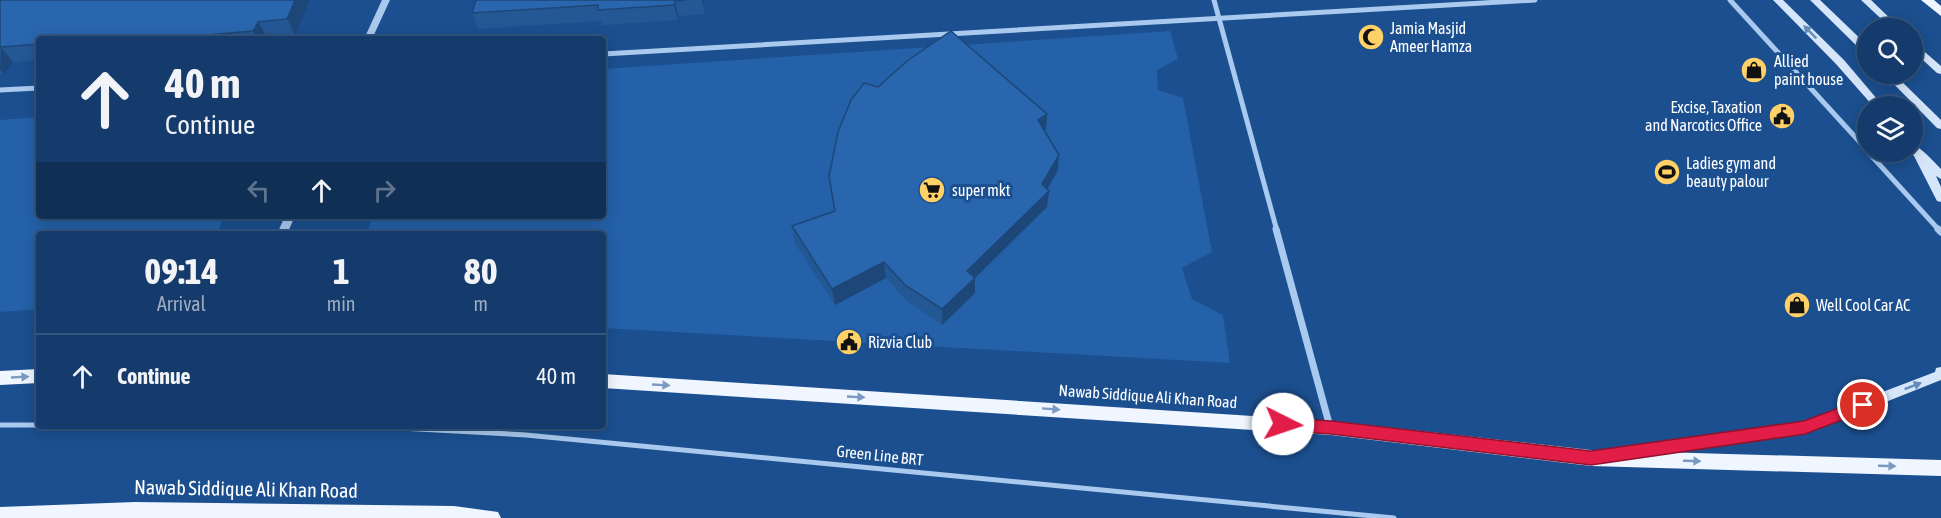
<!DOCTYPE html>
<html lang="en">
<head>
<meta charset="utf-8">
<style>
	:root { --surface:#143b6b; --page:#214673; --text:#f1f3f6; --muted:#9dadc1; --line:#33557e }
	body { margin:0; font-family:"Asap Condensed",sans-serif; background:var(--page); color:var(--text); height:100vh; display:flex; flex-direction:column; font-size:22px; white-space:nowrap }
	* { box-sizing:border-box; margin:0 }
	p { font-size:20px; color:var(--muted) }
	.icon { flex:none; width:33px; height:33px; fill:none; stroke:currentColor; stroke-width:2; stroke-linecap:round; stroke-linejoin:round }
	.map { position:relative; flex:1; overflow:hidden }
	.details { position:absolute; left:36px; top:231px; width:570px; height:198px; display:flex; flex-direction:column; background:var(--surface); border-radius:6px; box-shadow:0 3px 15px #0003,0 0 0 2px var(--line) }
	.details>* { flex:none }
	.hud { position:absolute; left:36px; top:36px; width:570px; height:183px; border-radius:6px; box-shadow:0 3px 15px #0003,0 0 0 2px var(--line); background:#143b6b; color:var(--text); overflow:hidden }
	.fabs { position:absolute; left:1857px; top:18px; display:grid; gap:12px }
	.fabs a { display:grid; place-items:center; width:66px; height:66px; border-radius:50%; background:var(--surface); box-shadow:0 3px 15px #0003,0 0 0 2px var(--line); font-size:30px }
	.pin { position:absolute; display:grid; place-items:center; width:51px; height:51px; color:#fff; margin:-26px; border:3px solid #fff; border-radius:50%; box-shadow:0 2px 6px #0007 }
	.me { position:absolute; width:66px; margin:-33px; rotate:94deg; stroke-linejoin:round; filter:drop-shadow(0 0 4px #0008) }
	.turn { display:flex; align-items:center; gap:21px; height:126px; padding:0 30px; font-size:27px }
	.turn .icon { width:78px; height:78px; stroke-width:2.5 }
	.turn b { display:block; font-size:42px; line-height:51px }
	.lanes { display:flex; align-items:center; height:57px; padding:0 30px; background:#0003; justify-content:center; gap:30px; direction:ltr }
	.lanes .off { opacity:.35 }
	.eta { display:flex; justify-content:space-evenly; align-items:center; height:102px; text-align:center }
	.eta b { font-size:36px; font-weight:700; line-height:42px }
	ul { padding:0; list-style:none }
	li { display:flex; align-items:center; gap:18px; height:84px; padding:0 30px; border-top:2px solid var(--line) }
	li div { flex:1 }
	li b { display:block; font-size:22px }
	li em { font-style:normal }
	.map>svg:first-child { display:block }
	.green { fill:#2461a8 }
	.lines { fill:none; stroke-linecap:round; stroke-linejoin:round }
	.service { stroke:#a9c9ee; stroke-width:5 }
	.minor-far1 { stroke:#a9c9ee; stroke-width:5 }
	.minor { stroke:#a9c9ee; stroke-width:7 }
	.tertiary { fill:#a9c9ee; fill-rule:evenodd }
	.secondary { fill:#d6e6fa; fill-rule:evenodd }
	.primary { fill:#f0f6ff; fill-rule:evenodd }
	.wall { fill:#245895 }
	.shaded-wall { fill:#1d4779 }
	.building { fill:#2a66ad; stroke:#1d4779; stroke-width:1.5 }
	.oneway { fill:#668bba }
	.oneway2 { fill:#7b9ac1 }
	.route { fill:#e11d48; stroke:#92132f; stroke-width:1.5 }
	.labels { text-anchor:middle; stroke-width:6; stroke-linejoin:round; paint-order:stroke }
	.poi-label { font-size:16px; fill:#fff; stroke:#1b4f8f; text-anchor:start }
	.street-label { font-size:16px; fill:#fff; stroke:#1b4f8f }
	.near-street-label { font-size:20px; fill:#fff; stroke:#1b4f8f }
</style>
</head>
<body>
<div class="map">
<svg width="1941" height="518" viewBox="0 0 1941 518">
	<rect width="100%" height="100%" fill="#1b4f8f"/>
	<g class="green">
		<path d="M1170,31l8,28 -21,11 1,20 25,8 29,154 -30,16 10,31 31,16 7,48 -627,-35v-94h-236l5,-18h231v-147z"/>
		<path d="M39,117v99h186l-9,18h-177v75l-39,3v-192z"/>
	</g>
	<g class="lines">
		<g class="service">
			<path d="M0,425h39"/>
			<path d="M363,426l163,9 868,83"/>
		</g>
		<g class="minor-far1">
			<path d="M1214,0l63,231"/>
			<path d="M1730,0l138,151"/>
			<path d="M603,54l932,-54"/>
			<path d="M0,90l39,-2"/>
			<path d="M1868,152l72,79"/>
		</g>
		<g class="minor">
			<path d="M1276,229l54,198"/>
			<path d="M1938,229l3,3"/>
		</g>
		<g class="tertiary">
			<path d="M382,0h8l-18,39h-8z"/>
			<path d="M285,216h10l-8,18h-10z"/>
		</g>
		<g class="secondary">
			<path d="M1773,0h10l61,60 39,46h-10l-37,-42z"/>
			<path d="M1810,0h10l48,46v9l-3,-1z"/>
			<path d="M1861,0h10l29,28h-9z"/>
			<path d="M1912,41l29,25v8l-4,-1 -25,-23z"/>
			<path d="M1884,74h10l47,46v9l-4,-1z"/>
			<path d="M1912,144c11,5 20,16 29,25v10l-5,-3 5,11v15l-4,-1 -23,-45 -4,-4h2z"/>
			<path d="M1941,367v13l-136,54 -180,25 -5,-2 -2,-4 2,-4 5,-2 179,-25 131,-50 1,-4z"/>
		</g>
		<g class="primary">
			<path d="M1921,0h13l7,6v10z"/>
			<path d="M39,369v14l-39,2v-14z"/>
			<path d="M603,374l728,47 260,29 350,10v16l-350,-10 -260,-31 -728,-47z"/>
			<path d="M135,502l319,4 44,6 3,6h-501v-11z"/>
		</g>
	</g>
	<g class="wall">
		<path d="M0,0h310l-15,35 -28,2 -1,2h-227v21l-26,2 -9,12h-4z"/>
		<path d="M476,0h228l1,14 -27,2v4l-76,5 -1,-4 -123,8 -6,-16z"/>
		<path d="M878,87l169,27 -1,15 -2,2 14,39 -11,20 2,1 -2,16 -72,71v15l-33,32 -36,-25 -20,-22 -51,27 -41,-63 -2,-16 42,-14 -5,-36z"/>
	</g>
	<g class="shaded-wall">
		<path d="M295,0h15l-15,35 -8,-16z"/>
		<path d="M702,0h2l1,14z"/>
		<path d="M675,1l3,15v4l-4,-15z"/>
		<path d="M258,22l9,15 -1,2h-8l-5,-8z"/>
		<path d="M1,47l12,15 -9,12 -4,-5z"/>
		<path d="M1047,114l-1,15 -9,7 1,-16z"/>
		<path d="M1059,155l-1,15 -15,27 6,-6 -2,16 -72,71v15l-33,32v-16l25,-38 75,-87z"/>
		<path d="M884,262l2,16 -51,27 -3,-16z"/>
	</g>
	<g class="building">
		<path d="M0,0h295l-8,19 -29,3 -5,9 -92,8h-122v5l-38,3 -1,1z"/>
		<path d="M476,0h210l-11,1 -1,4 -76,5v-5l-126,8z"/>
		<path d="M951,31l96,83 -9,6 21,35 -17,29 7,7 -82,80 8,7 -33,31 -37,-24 -21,-23 -52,27 -40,-63 43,-15 -6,-35 9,-44 13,-32 13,-17 14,4 29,-26z"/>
	</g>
	<defs><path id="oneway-solid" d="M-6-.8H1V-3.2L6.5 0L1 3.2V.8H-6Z" transform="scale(1.5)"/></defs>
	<g class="oneway">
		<use href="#oneway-solid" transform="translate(1810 32) rotate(-135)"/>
		<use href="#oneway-solid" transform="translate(1913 386) rotate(-21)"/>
	</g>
	<g class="oneway2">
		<use href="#oneway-solid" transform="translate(20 377) rotate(-3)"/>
		<use href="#oneway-solid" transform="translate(661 385) rotate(3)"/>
		<use href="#oneway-solid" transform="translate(856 397) rotate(3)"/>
		<use href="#oneway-solid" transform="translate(1051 409) rotate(4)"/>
		<use href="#oneway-solid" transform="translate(1692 461) rotate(2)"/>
		<use href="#oneway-solid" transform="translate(1887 466) rotate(2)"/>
	</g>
	<path class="route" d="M1863,399l5,2 3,4 -3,5 -63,24 -214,31 -260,-31 -48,-3 -6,-2 -2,-5 2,-4 6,-2 48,3 260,30 213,-30z"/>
	<defs>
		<symbol id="mosque-disc" viewBox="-11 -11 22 22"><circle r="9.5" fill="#ffd166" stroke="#1b4f8f"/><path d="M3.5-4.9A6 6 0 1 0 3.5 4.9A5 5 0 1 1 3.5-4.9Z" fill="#111"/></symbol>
		<symbol id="shop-disc" viewBox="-11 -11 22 22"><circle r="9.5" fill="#ffd166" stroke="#1b4f8f"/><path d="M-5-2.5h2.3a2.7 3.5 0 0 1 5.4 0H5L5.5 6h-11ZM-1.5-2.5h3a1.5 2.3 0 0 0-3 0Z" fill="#111"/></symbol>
		<symbol id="civic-disc" viewBox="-11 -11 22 22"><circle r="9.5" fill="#ffd166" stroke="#1b4f8f"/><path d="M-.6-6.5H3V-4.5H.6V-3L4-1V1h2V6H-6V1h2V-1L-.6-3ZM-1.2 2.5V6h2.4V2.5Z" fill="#111"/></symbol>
		<symbol id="stadium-disc" viewBox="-11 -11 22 22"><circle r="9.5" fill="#ffd166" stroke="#1b4f8f"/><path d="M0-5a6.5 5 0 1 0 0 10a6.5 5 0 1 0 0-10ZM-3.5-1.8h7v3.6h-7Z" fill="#111"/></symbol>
		<symbol id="supermarket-disc" viewBox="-11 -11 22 22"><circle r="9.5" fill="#ffd166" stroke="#1b4f8f"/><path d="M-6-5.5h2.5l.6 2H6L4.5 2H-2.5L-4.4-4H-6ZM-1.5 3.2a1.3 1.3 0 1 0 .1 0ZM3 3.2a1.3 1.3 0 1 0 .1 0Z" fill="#111"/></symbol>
	</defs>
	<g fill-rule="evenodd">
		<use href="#mosque-disc" x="1356" y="22" width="30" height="30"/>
		<use href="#shop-disc" x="1739" y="55" width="30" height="30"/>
		<use href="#civic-disc" x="1767" y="101" width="30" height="30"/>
		<use href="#stadium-disc" x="1652" y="157" width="30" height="30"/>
		<use href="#supermarket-disc" x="917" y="175" width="30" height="30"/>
		<use href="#shop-disc" x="1782" y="290" width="30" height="30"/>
		<use href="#civic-disc" x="834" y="327" width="30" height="30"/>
	</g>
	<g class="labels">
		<g class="poi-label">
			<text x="1390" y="34">Jamia Masjid<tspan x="1390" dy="18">Ameer Hamza</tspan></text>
			<text x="1774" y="67">Allied<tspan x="1774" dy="18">paint house</tspan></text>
			<text x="1762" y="113" text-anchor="end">Excise, Taxation<tspan x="1762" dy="18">and Narcotics Office</tspan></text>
			<text x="1686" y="169">Ladies gym and<tspan x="1686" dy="18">beauty palour</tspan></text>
			<text x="952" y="196">super mkt</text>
			<text x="1816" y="311">Well Cool Car AC</text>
			<text x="868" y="348">Rizvia Club</text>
		</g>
		<g class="street-label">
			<text transform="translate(1148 396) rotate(4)" y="6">Nawab Siddique Ali Khan Road</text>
			<text transform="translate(880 455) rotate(6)" y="6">Green Line BRT</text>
		</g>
		<g class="near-street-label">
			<text transform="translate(246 489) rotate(1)" y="7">Nawab Siddique Ali Khan Road</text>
		</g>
	</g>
</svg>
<div class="fabs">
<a><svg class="icon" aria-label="search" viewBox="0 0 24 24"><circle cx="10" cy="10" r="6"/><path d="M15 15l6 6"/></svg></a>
<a><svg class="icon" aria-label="layers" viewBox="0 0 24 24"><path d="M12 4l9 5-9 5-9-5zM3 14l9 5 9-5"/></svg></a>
</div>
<div class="pin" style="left:1863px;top:405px;background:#d93025"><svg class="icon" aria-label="arrive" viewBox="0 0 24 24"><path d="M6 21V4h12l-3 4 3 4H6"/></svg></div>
<svg class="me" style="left:1283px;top:424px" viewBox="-20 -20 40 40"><circle r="19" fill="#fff"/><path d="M0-13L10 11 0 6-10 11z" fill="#e11d48"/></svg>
<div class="hud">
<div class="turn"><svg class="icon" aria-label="ahead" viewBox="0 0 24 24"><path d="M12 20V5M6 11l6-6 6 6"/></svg><div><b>40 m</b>Continue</div></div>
<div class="lanes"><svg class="icon off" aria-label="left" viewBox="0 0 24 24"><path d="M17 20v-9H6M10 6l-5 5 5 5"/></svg><svg class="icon" aria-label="ahead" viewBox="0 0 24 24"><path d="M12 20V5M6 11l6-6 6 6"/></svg><svg class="icon off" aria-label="right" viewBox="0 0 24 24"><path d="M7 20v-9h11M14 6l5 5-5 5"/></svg></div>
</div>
<section class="details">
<div class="eta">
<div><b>09:14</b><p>Arrival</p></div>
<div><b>1</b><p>min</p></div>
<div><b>80</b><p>m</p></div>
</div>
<ul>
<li><svg class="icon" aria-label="ahead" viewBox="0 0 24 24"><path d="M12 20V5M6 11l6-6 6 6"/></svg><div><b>Continue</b></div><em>40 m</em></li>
</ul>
</section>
</div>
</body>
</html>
